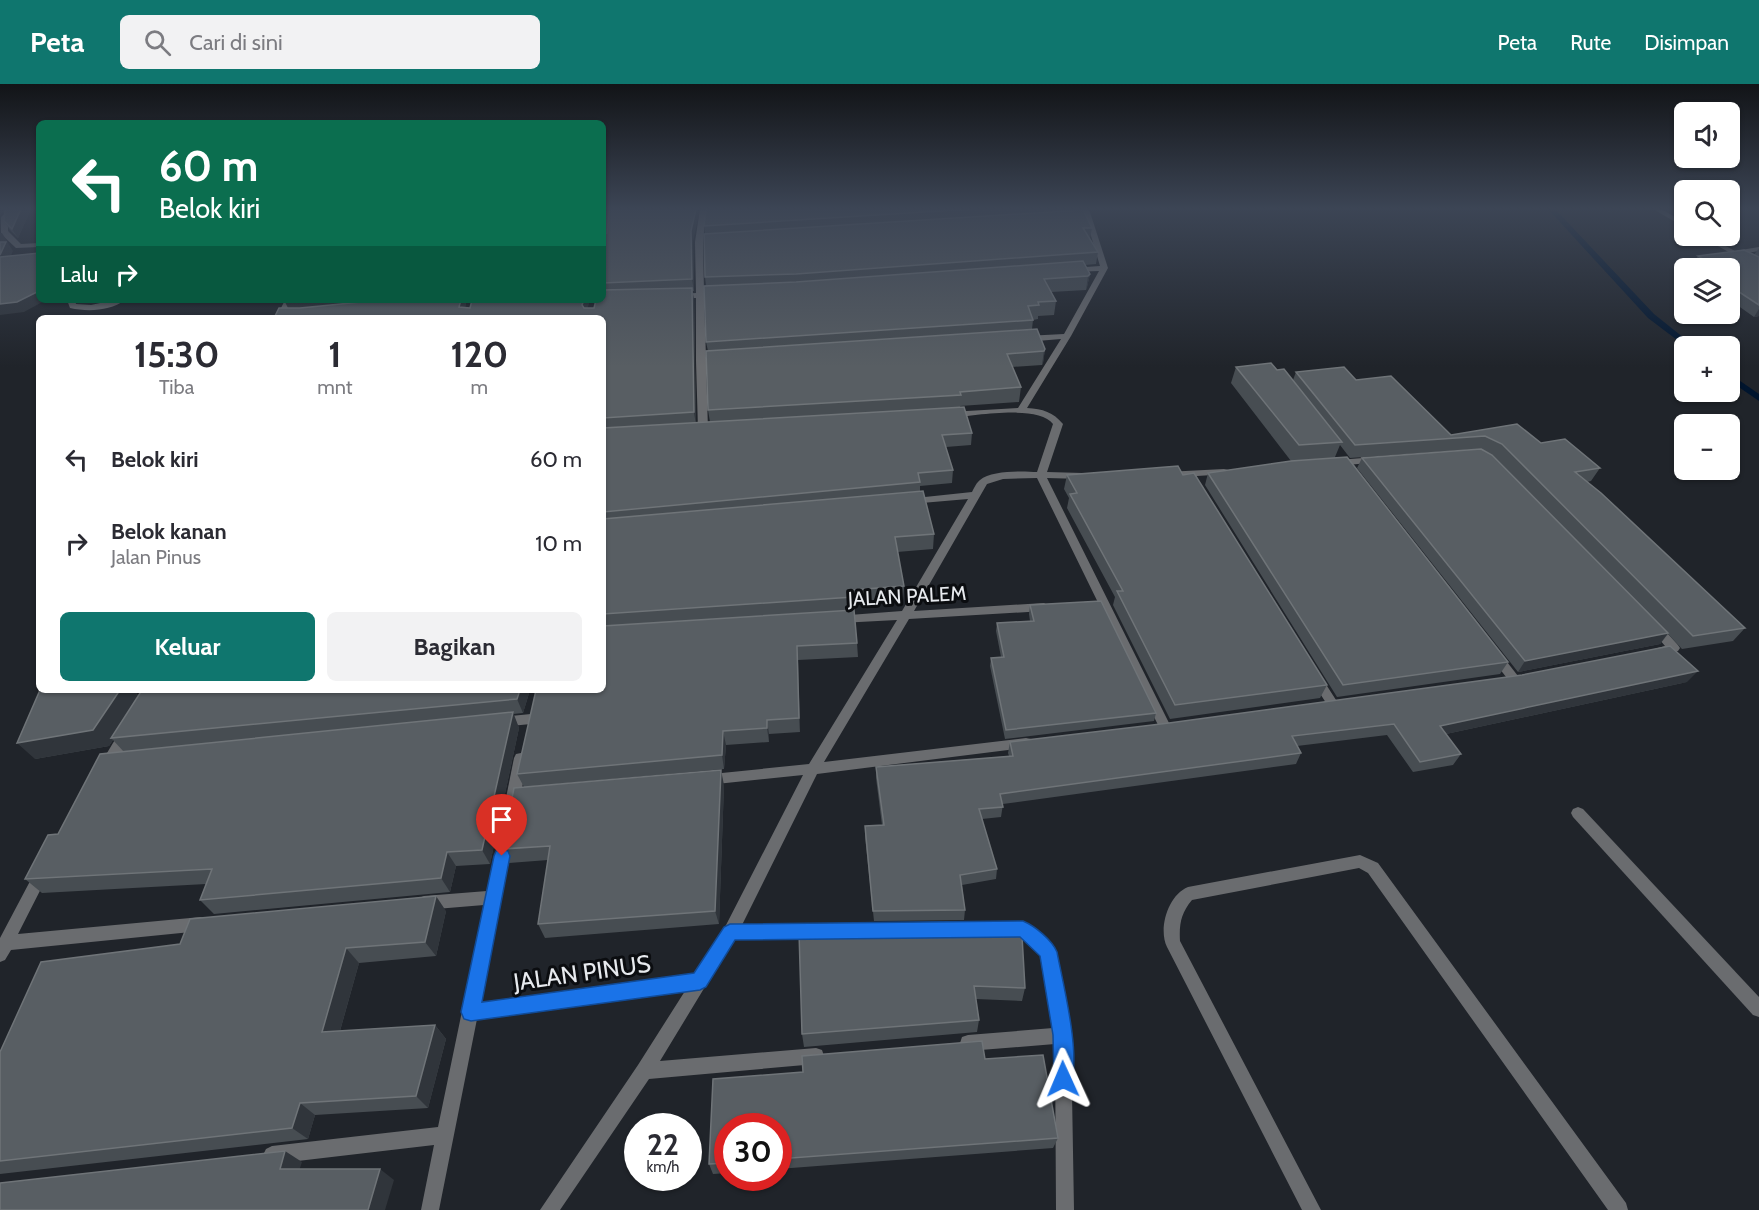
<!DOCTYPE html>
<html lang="id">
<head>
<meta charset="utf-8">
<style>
	:root { --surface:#fff; --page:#f2f2f3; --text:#2b2b33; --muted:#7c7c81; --accent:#0f766e }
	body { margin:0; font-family:Cabin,sans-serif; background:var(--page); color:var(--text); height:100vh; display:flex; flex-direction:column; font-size:22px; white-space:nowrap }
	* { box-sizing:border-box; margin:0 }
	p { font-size:20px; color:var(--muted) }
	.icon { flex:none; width:33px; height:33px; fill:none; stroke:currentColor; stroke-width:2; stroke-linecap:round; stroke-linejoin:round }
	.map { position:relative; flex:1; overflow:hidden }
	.panel { position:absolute; left:36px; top:231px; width:570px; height:378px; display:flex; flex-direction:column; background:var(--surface); border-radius:9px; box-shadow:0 2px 4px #0004 }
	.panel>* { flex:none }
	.banner { position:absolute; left:36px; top:36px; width:570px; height:183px; border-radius:9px; box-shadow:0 2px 4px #0004; background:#0b6e4f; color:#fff; overflow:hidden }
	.tools { position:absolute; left:1674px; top:18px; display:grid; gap:12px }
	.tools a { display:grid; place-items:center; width:66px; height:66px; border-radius:9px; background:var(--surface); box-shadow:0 2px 4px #0004; font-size:30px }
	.speed { position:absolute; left:624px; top:1029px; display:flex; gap:12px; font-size:30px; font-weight:700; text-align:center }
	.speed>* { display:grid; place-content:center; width:78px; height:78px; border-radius:50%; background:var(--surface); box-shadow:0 2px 4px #0004; line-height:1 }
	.speed small { font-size:15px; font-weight:400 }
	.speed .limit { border:9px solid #d22; background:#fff; color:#111 }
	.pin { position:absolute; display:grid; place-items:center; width:51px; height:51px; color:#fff; margin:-62px -26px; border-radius:50% 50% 50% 0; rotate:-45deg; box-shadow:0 0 6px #0007 }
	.pin .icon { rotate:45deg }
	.me { position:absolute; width:66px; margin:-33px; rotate:359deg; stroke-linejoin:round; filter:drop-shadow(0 0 4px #0008) }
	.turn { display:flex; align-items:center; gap:21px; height:126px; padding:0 24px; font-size:27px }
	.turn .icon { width:78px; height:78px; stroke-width:2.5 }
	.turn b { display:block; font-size:42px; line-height:51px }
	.then { display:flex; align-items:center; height:57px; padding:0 24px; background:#0003; gap:12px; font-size:22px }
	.eta { display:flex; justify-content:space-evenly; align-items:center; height:102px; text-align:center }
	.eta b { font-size:36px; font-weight:700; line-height:42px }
	.primary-button { display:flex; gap:12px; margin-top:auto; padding:12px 24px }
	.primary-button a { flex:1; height:69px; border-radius:9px; background:var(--accent); color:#fff; font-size:24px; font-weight:700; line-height:69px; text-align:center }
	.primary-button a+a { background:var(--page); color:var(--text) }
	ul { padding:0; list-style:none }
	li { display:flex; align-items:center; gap:18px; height:84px; padding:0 24px }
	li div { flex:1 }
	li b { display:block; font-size:22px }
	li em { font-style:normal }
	header { display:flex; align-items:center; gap:36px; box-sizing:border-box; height:84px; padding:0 30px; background:var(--accent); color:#fff }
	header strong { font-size:28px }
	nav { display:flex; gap:33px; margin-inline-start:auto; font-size:21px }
	.search { width:420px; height:54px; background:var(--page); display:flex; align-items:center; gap:15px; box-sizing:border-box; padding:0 21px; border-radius:9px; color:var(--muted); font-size:22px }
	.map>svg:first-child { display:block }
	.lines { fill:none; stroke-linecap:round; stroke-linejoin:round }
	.stream { fill:#00152e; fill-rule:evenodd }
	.minor { fill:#6a6c6f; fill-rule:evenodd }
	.wall { fill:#474d52 }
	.shaded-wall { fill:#30353b }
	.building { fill:#585e63; stroke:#6f7478; stroke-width:1.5 }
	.route { fill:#1a73e8; stroke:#114b97; stroke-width:1.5 }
	.labels { text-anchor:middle; stroke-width:6; stroke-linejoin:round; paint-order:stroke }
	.street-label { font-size:20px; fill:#e7eaee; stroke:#0b0d10 }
	.near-street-label { font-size:24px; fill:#e7eaee; stroke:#0b0d10 }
</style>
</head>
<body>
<header>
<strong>Peta</strong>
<div class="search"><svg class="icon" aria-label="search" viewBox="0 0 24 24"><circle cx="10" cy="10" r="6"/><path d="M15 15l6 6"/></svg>Cari di sini</div>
<nav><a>Peta</a><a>Rute</a><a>Disimpan</a></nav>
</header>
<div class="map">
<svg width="1759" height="1126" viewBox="0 0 1759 1126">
	<rect width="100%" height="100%" fill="#20242a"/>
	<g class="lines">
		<g class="stream">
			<path d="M1548,125h7l99,105 40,32h-9l-37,-28z"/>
			<path d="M1730,290l29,20v7l-29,-20z"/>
		</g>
		<g class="minor">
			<path d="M10,125h7l-9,9v13l13,13 18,-1v4l-23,1 -15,-14v-17z"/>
			<path d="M605,125h6l-4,35 -4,2z"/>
			<path d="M700,125h6l-3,33 1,51h15l4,2 -4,2 -15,1 2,60 17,-2 4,3 -4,3 -17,1 2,67 -5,3 -5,-3 -2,-69v-63h-17l-4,-2 4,-2 17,-1 -1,-51z"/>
			<path d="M1083,125h6l19,59 -37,68 -44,72c16,1 26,4 36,16l-16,48 36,1 5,3 -5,3 -36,-1 124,249 -1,4h-10l-1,-4 -122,-249 -34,1 -16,5 -73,127 130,-8 6,4 -6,4 -135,8 -85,143 202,-24 5,1 2,4 -2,4 -214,27 -75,151 81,-1 5,2 3,5 -3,5 -5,2 -89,1 -74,122 156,-13 6,2 2,6 -2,6 -6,2 -167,15 -89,131h-20l98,-145 47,-74 -208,28 -38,191h-18l13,-65 -162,19 -6,-3 -3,-6 3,-6 6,-3 166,-19 46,-222 -60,5 -5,-2 -2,-5 2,-5 5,-2 63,-5 14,-60 5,-2 5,2 2,4 -33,168 215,-29 30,-47 78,-152 -96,10 -5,-2 -2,-4 2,-4 107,-11 88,-144 -57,3 -6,-4 2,-3 66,-5 66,-112 -58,5 -4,-1 -1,-2 1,-2 66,-7c2,-4 5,-10 8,-12 11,-10 43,-9 57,-8l16,-48c-14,-20 -80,-8 -103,-6l-5,-3 5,-3 68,-4 43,-69 -36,3 -4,-3 4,-3 39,-2 35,-63 -28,1 -4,-2 4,-2 29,-2z"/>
			<path d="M1653,125h8l23,13v5z"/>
			<path d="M1700,152h7l28,15 24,-4v4l-18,3 18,10v5z"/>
			<path d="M67,216h8l1,4 15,1 23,-5h11c-15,11 -37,12 -55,8z"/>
			<path d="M285,216h8l-9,18h-8z"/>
			<path d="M1376,373l5,3 -2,2 -42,4 -5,-3 5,-3z"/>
			<path d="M1224,385l4,1v4l-62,4 -5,-3 5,-3z"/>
			<path d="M1655,539l4,1 19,21 2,3 -2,3 -20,5 -4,-1 -2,-3 2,-3 11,-3 -16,-19z"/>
			<path d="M1496,568l4,1 18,23 2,3 -2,3h-8l-18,-23 -2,-3 2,-3z"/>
			<path d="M1316,589l4,2 16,25 2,3 -2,3h-8l-16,-25 -2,-3 2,-3z"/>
			<path d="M531,630l5,1 1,4 -1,4 -5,1 -30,3 -5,-1 -1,-4 1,-4 5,-1z"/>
			<path d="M127,643l5,1 1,4 -1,4 -18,30 -5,1 -5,-1 -2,-4 2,-4 18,-30z"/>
			<path d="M521,669l5,1 2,4 -9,45 -2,4 -5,2 -5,-2 -2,-4 9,-45 2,-4z"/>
			<path d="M1578,723l5,2 176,188v20l-6,-2 -180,-198 -2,-4 2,-4z"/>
			<path d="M1360,771l18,8 248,340 2,7h-20l-240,-337 -9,-5 -167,32c-11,13 -13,24 -12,41l141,269h-19l-135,-263c-9,-18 1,-52 21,-60z"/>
			<path d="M42,783l5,1 2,5 -31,61 183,-17 5,2 3,5 -3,5 -5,2 -190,19 -6,10 -5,2v-24l37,-70z"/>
			<path d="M1023,838c11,4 28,19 33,30l15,83 3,175h-18l-1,-166 -87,7 -6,-2 -2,-6 2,-6 6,-2 85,-7 -12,-72 -21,-20 -66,1 -5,-2 -3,-5 3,-5 5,-2z"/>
		</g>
	</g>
	<g class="wall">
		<path d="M0,125h31l-13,29 -8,-8 -6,-9v-10l-4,4z"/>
		<path d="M706,125h371v1l15,18 -2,11 8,13 -2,12 -11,1 5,9 -3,13 -1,3 -35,2 5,9 -2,14 -16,1v3l-5,1 -1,9 13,20 -2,14 -1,2 -30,2 9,20 -2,15 -59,4 12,27 -1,12 -25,2 7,23 -1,13 -32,3v5l14,43 -1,15 -36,3 7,34 -1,14 -50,4 4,39 1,14 -60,3 2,72 -31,2v8l-43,3 -2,24 -200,18 -7,-13 86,-84v-372h-329l192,-16 -1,6h5l2,-8h118l-3,8h7l9,-8v-65l90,7 1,49h-2l2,9 2,122h14l-2,-12v-59l-2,-9v-56l-1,-9v-43l-1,-8z"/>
		<path d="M1759,164v68l-5,1 -24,-17v-32h-34l-4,-2 6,-10 56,-1z"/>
		<path d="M1236,283l41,3 16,10 3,-8 60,8 95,55 66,-11 24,19 59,25 -9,13 -4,1 158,146 -12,13 -51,8 -14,-15 -8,10 -142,28 -161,-204 5,-10 117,-9 -129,9 -10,-13 -5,12 173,205 -8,12 -163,23 -132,-212 3,-12 83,-12 -60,-78z"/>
		<path d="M1067,391h116l144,210 -7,13 -150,21 -57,-114 2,-8 -48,-89 2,-10 -5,-9z"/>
		<path d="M1030,521l126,108 -2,8 -149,18 -15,-73 1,-8 10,-1 -5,-26 1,-8 33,-2 -1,-7z"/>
		<path d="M1687,598l-241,52 15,20 -8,11 -40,7 -26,-37 -90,11 4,7 -5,11 -293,40 -2,13 -19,2 15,50 -1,10 -34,6 3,25 -1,10 -90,1 -9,-84v-11l17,-1 -6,-47v-11l133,-11 -1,-3 2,-11z"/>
		<path d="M40,606h93l6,6 391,-6 -7,23 -10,1 6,14 -29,136 -34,2 -6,26 -236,22 -14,-14 6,-16 -164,9 -17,-14 33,-45 66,-82 -11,-12 -4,6 -74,13z"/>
		<path d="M724,701l-5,139 -174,14 -7,-14 10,-64 -39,3 -7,-14z"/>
		<path d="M446,827l-10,45 -77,7 -19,68 95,-6 11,14 -18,69 -113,7 -7,24 -308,35v-122z"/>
		<path d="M969,850l56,54 -3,13 -46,-2 3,21 -2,12 -173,15 -2,-13z"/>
		<path d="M982,957l3,18 58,-4 15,83 -5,10 -275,21v-43h-50v47l-15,1 -4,-10 4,-85 90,-7 -1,-16z"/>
	</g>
	<g class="shaded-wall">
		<path d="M0,125h7l-7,6z"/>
		<path d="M21,125h10l-13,29 -6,-9z"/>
		<path d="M696,125h4l-7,33 1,49 -2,-12 -1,-48z"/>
		<path d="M1609,125h16l-17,3z"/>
		<path d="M0,149h2l11,18 -7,15 -6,-8z"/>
		<path d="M1090,190l-3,13 -1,3 2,-14z"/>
		<path d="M692,204l2,12 2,125 -2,-13z"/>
		<path d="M39,207v9h7l-22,12 -24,3v-11z"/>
		<path d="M284,216h130l-124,12z"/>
		<path d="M461,216h5v2l-3,16 -4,-11z"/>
		<path d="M584,216h6l-5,17 -3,-12z"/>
		<path d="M1759,225v7l-5,1z"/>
		<path d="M1045,265l-2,14 -1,2 2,-14z"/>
		<path d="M1668,549l-8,11 -142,28 7,-11z"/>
		<path d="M797,562l1,14 2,72 -1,-14z"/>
		<path d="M1698,587l-11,11 -255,55 8,-11z"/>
		<path d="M118,606h15l7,8 -29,40 2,2 -4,6 -74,13 -18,-16z"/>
		<path d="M520,606h10l-7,23 -6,-14z"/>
		<path d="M513,628l6,16 -29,136 -8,-14z"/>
		<path d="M767,636l2,14v8l-2,-14z"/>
		<path d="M723,647l3,14 -2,24 -2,-14z"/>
		<path d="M721,686l3,15 -5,139 -4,-13z"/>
		<path d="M447,768l9,14 -6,26 -9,-14z"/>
		<path d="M436,812l10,15 -10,45 -11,-14z"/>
		<path d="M346,864l13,15 -23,82 -14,-13z"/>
		<path d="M435,941l11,14 -18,69 -12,-12z"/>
		<path d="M300,1019l15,12 -7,24 -16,-11z"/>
		<path d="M285,1067l17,11 -6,18 -16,-11z"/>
		<path d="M380,1085l14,11 -9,30h-17z"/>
	</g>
	<g class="building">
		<path d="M5,125h16l-9,20 -8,-8z"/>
		<path d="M609,125h87l-5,22 1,48 -89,4v-48l4,-2z"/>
		<path d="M706,125h266l-268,17z"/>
		<path d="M1083,126l9,18h-9l15,24 -302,22 -91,3 -1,-43z"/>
		<path d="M0,158h6l-6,13z"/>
		<path d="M1744,166l15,7v48l-29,-19v-18h-12l-20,-12z"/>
		<path d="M39,169v38l-22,11 -17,2v-47z"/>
		<path d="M1083,177l7,13 -2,2 -44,3 12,22 -18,1 1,3 -11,1 5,14 -327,22 -2,-56 92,-4z"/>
		<path d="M692,204l2,124 -91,6v-100h-329l5,-10h21l81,-8h80l-2,7 11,1 2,-8h112l-2,5 2,3h10l2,-8h7v-10z"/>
		<path d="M1037,245l8,20 -1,2 -37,3 14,33 -61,5 1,3 -253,15 -2,-59z"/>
		<path d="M1271,279l6,7 7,-1 58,73 -43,3 -63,-78z"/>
		<path d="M1344,283l12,13 35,-4 60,59 66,-11 24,19 24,-4 35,29 -25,4 26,21 144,135 -52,8 -191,-192 -17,-8 -130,9 -59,-73z"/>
		<path d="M964,323l8,26 -30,2 11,35 -35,3 2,9 -317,30v-84z"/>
		<path d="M1481,365l11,6 176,178 -143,28 -163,-203z"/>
		<path d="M1347,373l161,205 -165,23 -135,-212 83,-12z"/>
		<path d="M1178,382l5,9 11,-2 133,212 -152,20 -58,-114h6l-53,-97 7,-1 -10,-18z"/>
		<path d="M923,407l11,43 -39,3 9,49 -52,4 1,7 -250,17v-95z"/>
		<path d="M1101,517l55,112 -150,17 -15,-72 13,-1 -7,-34 37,-2 -4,-16z"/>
		<path d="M854,526l3,33 -60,3 2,72 -32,2v8l-44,3 -1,24 -205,19 19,-84h67v-64z"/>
		<path d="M1670,562l28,25 -258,55 21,28 -41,8 -26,-38 -102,12 9,17 -301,41 3,13 -24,2 18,60 -37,6 5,35 -92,1 -8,-85 19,-1 -8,-58 137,-11 -3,-14 159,-19 353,-48z"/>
		<path d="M40,606h80l-27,40 -76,13z"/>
		<path d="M142,606h378l-3,9 -406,39z"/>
		<path d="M513,628l-31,138 -35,2 -6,26 -241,22 12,-31 -187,10 23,-44 10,-1 42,-80z"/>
		<path d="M721,686l-6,141 -177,13 12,-78 -48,3 12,-61z"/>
		<path d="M436,812l-11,46 -79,6 -24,84 113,-7 -19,71 -116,7 -8,25 -292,33v-109l41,-90 139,-18 10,-25z"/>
		<path d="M968,841l1,9 53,2 3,52 -51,-2 5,34 -177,14 -3,-102 76,-6z"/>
		<path d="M982,957l3,18 58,-4 15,83 -280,21v-33h-50v37l-19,1 4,-85 90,-7 -1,-16z"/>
		<path d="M285,1067l-5,18h100l-12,41h-368v-27z"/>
	</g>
	<linearGradient id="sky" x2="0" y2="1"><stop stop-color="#121417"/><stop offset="0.44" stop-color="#3c4555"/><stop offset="1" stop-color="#3c4555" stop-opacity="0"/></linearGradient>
	<rect width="1759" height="283" fill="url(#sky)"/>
	<path class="route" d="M502,765l6,2 2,5 -28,146 212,-29 30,-46 6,-3 293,-3c12,5 29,19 34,31 6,32 25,105 13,134l-7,3 -6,-3 -3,-7 -1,-44 -13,-79 -20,-19 -285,3 -29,47 -6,3 -229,31 -7,-2 -3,-7 33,-156 2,-5z"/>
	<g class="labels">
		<g class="street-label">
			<text transform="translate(907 512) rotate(-3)" y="7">JALAN PALEM</text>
		</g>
		<g class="near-street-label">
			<text transform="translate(582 889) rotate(-8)" y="8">JALAN PINUS</text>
		</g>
	</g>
</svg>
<div class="tools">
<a><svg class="icon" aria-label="sound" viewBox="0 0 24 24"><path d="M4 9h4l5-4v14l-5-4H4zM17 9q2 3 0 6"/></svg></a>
<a><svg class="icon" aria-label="search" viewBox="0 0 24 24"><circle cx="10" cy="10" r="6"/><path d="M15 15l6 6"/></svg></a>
<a><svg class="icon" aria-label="layers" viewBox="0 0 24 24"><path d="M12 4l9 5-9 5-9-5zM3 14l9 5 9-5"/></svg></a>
<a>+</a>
<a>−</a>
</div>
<div class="speed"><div>22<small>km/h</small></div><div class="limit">30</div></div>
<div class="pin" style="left:502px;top:772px;background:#d93025"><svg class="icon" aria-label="arrive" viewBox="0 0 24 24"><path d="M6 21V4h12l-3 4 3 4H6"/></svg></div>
<svg class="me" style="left:1063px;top:995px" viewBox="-20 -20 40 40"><path d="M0-17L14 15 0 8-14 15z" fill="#1a73e8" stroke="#fff" stroke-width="4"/></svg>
<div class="banner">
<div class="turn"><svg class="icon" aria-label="left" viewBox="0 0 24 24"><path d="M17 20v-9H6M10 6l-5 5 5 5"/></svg><div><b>60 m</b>Belok kiri</div></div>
<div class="then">Lalu<svg class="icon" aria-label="right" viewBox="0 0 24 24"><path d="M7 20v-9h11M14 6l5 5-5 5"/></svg></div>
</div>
<section class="panel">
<div class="eta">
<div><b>15:30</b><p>Tiba</p></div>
<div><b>1</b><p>mnt</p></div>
<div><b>120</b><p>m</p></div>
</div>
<ul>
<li><svg class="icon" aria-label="left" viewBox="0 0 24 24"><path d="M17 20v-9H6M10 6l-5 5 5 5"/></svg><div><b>Belok kiri</b></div><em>60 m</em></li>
<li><svg class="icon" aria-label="right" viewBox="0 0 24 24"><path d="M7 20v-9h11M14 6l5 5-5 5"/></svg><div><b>Belok kanan</b><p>Jalan Pinus</p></div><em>10 m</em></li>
</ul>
<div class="primary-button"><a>Keluar</a><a>Bagikan</a></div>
</section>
</div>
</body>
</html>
